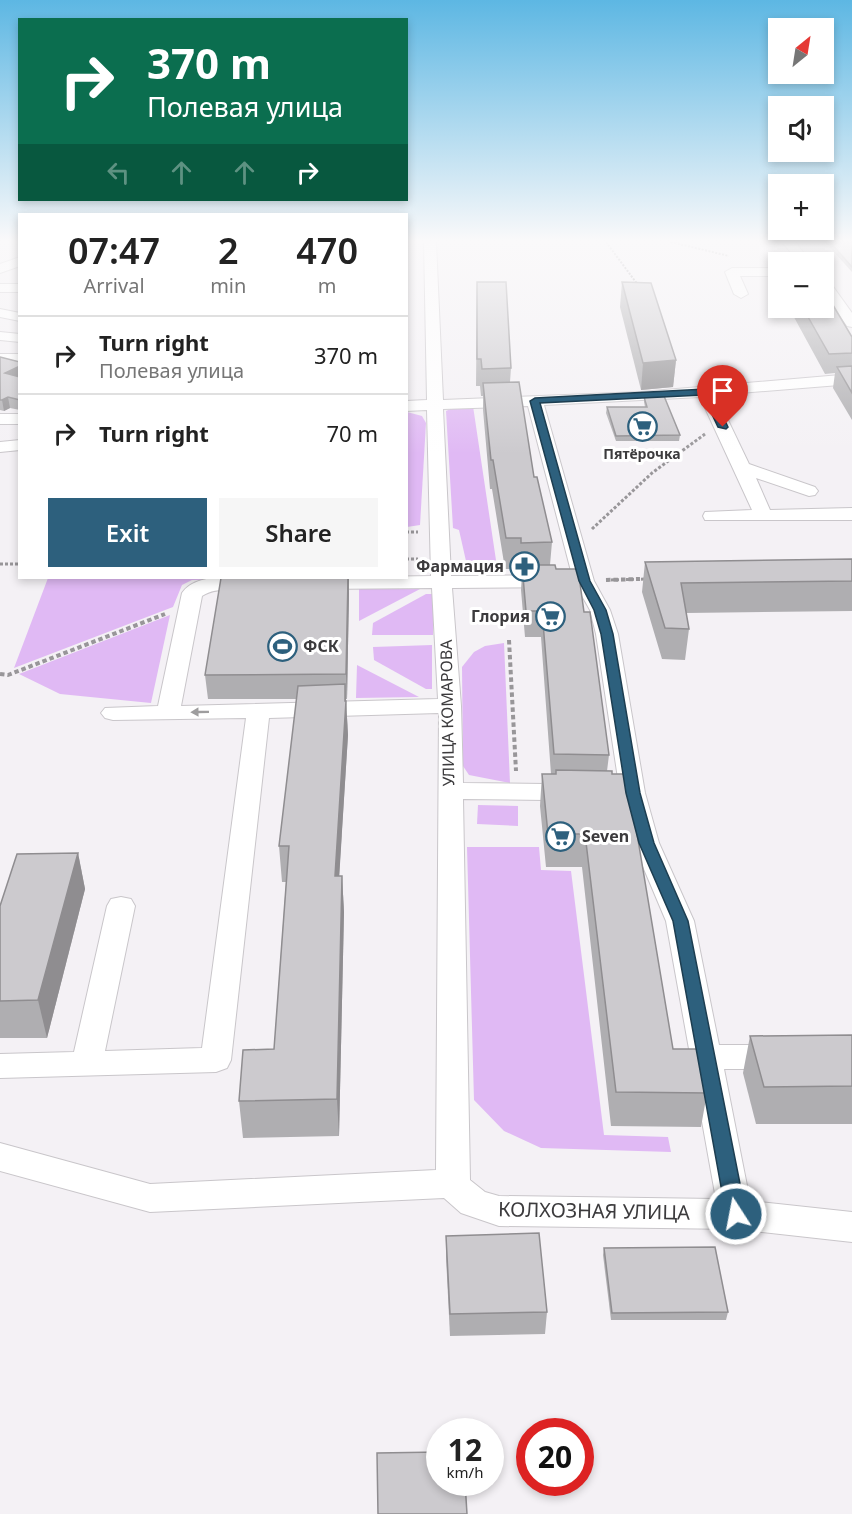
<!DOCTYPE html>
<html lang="en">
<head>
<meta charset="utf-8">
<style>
	:root { --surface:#fff; --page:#f6f6f6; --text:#222; --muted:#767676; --line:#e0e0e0; --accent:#2d607d }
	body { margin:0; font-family:"Noto Sans",sans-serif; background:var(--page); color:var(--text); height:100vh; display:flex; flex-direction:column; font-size:22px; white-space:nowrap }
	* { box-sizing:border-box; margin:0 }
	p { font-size:20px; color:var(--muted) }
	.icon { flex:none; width:33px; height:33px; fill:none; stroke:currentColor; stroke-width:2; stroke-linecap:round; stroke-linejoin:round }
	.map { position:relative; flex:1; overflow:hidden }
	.details { position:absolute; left:18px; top:213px; width:390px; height:366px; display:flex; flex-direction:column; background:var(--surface); border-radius:0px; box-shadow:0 3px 9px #0003 }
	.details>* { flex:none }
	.hud { position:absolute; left:18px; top:18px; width:390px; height:183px; border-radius:0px; box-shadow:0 3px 9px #0003; background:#0b6e4f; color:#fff; overflow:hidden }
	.needle { width:39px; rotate:30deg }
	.fabs { position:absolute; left:768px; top:18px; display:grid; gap:12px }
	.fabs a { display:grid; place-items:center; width:66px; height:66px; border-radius:0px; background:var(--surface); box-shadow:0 3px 9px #0003; font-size:30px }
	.speed { position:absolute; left:426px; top:1418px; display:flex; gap:12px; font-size:30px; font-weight:700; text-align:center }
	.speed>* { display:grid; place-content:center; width:78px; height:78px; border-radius:50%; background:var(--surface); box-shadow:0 3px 9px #0003; line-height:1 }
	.speed small { font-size:15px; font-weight:400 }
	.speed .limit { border:9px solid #d22; background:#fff; color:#111 }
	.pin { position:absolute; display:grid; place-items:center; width:51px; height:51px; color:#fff; margin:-62px -26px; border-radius:50% 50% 50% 0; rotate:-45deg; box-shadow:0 0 6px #0007 }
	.pin .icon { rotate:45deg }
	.me { position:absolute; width:66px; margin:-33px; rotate:349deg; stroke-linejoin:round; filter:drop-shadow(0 0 4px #0008) }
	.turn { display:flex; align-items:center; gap:21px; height:126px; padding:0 30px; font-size:27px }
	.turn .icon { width:78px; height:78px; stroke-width:2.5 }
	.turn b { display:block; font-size:42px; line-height:51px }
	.lanes { display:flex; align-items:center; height:57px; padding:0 30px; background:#0003; justify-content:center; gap:30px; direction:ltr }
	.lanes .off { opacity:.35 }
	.eta { display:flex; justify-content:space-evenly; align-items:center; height:102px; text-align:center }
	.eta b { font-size:36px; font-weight:600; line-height:42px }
	.button { display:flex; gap:12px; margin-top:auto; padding:12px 30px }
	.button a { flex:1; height:69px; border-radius:0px; background:var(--accent); color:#fff; font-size:24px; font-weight:600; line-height:69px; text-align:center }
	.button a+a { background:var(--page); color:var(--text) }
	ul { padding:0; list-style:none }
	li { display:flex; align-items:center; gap:18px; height:78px; padding:0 30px; border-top:2px solid var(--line) }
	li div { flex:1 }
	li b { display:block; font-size:22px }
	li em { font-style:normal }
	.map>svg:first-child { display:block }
	.green { fill:#e0b9f4 }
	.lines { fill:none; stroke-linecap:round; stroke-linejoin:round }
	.minor-casing { stroke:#c9c6ca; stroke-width:2 }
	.path-far2 { stroke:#989699; stroke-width:2; stroke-dasharray:2 1.5; stroke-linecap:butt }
	.path-far1 { stroke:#989699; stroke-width:3; stroke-dasharray:3 2; stroke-linecap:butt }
	.path { stroke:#989699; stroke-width:4; stroke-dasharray:4.5 3; stroke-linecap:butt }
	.minor { fill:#fff; fill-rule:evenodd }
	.wall { fill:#afaeb1 }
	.shaded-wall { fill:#8f8d90 }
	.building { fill:#cccace; stroke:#8f8d90; stroke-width:1.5 }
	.oneway { fill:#9e9d9e }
	.route { fill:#2d607d; stroke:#1d3e51; stroke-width:1.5 }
	.labels { text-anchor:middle; stroke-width:6; stroke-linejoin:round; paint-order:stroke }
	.far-poi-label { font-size:14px; font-weight:bold; fill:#3c3b3d; stroke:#fff }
	.poi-label { font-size:16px; font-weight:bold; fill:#3c3b3d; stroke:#fff; text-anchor:end }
	.street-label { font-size:16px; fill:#3c3b3d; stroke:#fff }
	.near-street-label { font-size:20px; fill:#3c3b3d; stroke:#fff }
</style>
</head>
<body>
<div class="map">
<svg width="852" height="1514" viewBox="0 0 852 1514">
	<rect width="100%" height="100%" fill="#f4f1f5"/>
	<g class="green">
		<path d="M457,406h16l24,161 -31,-6 -7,-31 -6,-2 -7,-117z"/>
		<path d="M407,412l15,4 4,7 -6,102 -13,2z"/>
		<path d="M48,578h279l-135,2 -10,5 -9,22 -159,61z"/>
		<path d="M359,588h63l-63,33z"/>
		<path d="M426,594h8l-1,41h-61l1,-12z"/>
		<path d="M170,615l-19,88 -91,-9 -41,-20z"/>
		<path d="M504,643l6,140 -41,-8 -6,-9 -1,-99 12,-15 11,-6z"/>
		<path d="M432,645v44h-6l-52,-29 -1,-13z"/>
		<path d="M357,665l62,32 -63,1z"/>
		<path d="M478,805l40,1v20l-41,-2z"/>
		<path d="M467,847h72l2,23 30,1 33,264 64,2 3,15 -130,-4 -37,-17 -30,-31z"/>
	</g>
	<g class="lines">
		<defs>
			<g id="minor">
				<path d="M424,242h12l7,158 198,-8 211,-18v10l-136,11 33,69 66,23 3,4 -3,4 -6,1 -53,-18 14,32 82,-2v12h-147l-2,-4 2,-4 47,-2 -52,-113 -156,8 50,176 16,29 8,24 27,159 14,50 35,78 25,124h59l11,4 4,8 -4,8 -11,4h-54l26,132 102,11v30l-116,-13 -237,-3 -38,-13 -17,-15 -294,14 -150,-41v-28l150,41 286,-14 3,-457 -170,5 -38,342 -4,8 -11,4 -216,6v-24l74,-2 33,-146 4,-7 10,-2 10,2 4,7 -30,145 97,-3 44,-330 -133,2 -8,-2 -4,-5 4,-5 53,-2 24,-113c13,-20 56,-18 77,-13l3,4 -3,4c-19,5 -41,-3 -57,8l-21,110 257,-7 -6,-111 -115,1 -7,-2 -3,-4 3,-4 5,-1 116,-2 -4,-166 -21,1v-10l21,-1zM528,406l44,169 -121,1 -8,-167zM577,587l13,23 6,24 23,151 -156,-2 -2,-77 -9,-118zM463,799l159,2 11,42 33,78 50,278 -217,-3 -14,-4 -15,-12z"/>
				<path d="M782,242h13l16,20h-12z"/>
				<path d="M20,257v9l-20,7v-9z"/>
				<path d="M732,268h46v8h-38l8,18 -7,4 -7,-4 -9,-22z"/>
				<path d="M824,280l5,1 23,32v14l-5,-1 -23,-33z"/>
				<rect x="0" y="284" width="20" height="8"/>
				<path d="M0,309l20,4v8l-20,-4z"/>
				<path d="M0,332l20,2v8l-20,-2z"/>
				<rect x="0" y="354" width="20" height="10"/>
				<rect x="0" y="414" width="20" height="10"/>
				<path d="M20,440v10l-20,2v-10z"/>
			</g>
		</defs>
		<use href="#minor" class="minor-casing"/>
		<g class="path-far2">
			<path d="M606,242l32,43"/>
			<path d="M671,242l58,14"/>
		</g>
		<g class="path-far1">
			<path d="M592,529l60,-56 53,-39"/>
			<path d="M406,532h12"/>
			<path d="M406,559h12"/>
			<path d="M0,564h20"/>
			<path d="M606,580l41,-1"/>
		</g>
		<g class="path">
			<path d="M606,580l34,-1"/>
			<path d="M509,640l7,131"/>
			<path d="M0,674l8,1 157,-61"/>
		</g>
		<use href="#minor" class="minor"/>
	</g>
	<g class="wall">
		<path d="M825,242h27v30z"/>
		<path d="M477,282l34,86 -1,14 24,95 18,65 -2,23 6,4 28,43 25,143 -2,16 66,278 34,44 -6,34 -90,-1 -29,-259h-36l-6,-61 2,-32h9l-10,-137h-16l-4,-47 1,-16h-2l-1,-5h-14l-13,-80h-2l-7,-79v-14h-2l-1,-10h-4z"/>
		<path d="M622,282l54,78 -3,27 -32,3 -21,-83z"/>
		<path d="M789,308h35l28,29v83l-19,-32 2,-15 -10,1z"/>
		<path d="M0,357l20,5v48l-10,-2 -6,3 -4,-1z"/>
		<path d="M644,397l36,38 -1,6h-63l-10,-28 1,-6h38l-1,-5z"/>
		<path d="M852,559v52l-166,2 3,16 -4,31 -23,-1 -20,-67 3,-30z"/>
		<path d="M221,578h128v15l-2,106h-1l2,36 -9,141h3l2,36 -5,224 -96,2 -4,-37 35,-52 12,-167h-4l-3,-36 18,-147h-89l-3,-24z"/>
		<path d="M78,853l7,36 -38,149h-47v-132z"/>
		<path d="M852,1035v89h-96l-13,-51 7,-37z"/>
		<path d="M446,1236l101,76 -2,22 -95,2 -4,-79z"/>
		<path d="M604,1248l124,64 -2,8h-115l-8,-65z"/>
	</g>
	<g class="shaded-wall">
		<path d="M676,360l-3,27 -32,3 2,-27z"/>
		<path d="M20,366v12l-15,-5z"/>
		<path d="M8,397l2,11 -6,3 -2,-11z"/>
		<path d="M348,578l1,15 -2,106 -1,-25z"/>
		<path d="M345,684l3,51 -11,177 -2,-36z"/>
		<path d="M78,853l7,36 -38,149 -9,-38z"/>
		<path d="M342,876l2,36 -5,224 -2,-37z"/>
	</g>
	<g class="building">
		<path d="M830,242h22v25z"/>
		<path d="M477,282h29l5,86 -29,1 -1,-10h-4z"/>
		<path d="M622,282l29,1 25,77 -33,3z"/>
		<path d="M824,290l28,47v16l-23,1 -26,-46h21z"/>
		<path d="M0,357l20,5v4l-15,7 15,4v23l-12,-3 -6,3h-2z"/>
		<path d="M852,366v27l-15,-26z"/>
		<path d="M519,382l15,95h3l15,65 -31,1v-5h-15l-13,-78h-2l-8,-77z"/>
		<path d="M664,396l16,39 -64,1 -9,-29h40l-3,-10z"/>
		<path d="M852,559v22l-171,2 8,46 -24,-1 -20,-66z"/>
		<path d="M522,565h33l1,4h22l6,43h6l19,143 -55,-1 -12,-143h-16z"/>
		<path d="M221,578h127l-2,96 -141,1z"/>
		<path d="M345,684v17h1l-11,175h7l-5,223 -98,2 4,-51 31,-1 15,-203h-10l19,-160z"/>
		<path d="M556,770l56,1v3h12l7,24 42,251h26l8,44 -91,-1 -31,-258h-37l-6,-60h14z"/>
		<path d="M78,853l-40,147 -38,1v-95l17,-52z"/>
		<path d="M852,1035v51l-88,1 -14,-51z"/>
		<path d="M539,1233l8,79 -97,2 -4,-78z"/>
		<path d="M715,1247l13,65 -116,1 -8,-65z"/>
		<path d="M440,1452v30h25l2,32h-89l-1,-61z"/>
	</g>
	<defs><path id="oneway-solid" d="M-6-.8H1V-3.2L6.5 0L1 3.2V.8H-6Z" transform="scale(1.5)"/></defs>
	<use class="oneway" href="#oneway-solid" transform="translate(200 712) rotate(179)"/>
	<linearGradient id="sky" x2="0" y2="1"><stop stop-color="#5db7e3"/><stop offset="0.53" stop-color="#faf9fa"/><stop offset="1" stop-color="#faf9fa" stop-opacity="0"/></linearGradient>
	<rect width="852" height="454" fill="url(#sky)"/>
	<path class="route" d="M706,389l5,3 17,35 -2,2 -8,-2 -15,-32 -163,8 50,178 16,29 7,24 27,159 14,50 34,78 58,293 -3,6 -7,3 -7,-3 -3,-6 -53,-293 -34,-78 -13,-50 -25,-159 -7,-24 -15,-29 -49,-180 5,-3z"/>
	<defs>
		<symbol id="supermarket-ring" viewBox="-11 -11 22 22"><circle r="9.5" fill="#fff" stroke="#2d607d" stroke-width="1.5"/><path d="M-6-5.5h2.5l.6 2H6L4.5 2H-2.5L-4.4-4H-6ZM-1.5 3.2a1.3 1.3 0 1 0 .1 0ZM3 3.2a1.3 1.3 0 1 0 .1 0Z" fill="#2d607d"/></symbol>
		<symbol id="pharmacy-ring" viewBox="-11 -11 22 22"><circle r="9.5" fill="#fff" stroke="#2d607d" stroke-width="1.5"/><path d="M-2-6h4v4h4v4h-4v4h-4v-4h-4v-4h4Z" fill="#2d607d"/></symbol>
		<symbol id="stadium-ring" viewBox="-11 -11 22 22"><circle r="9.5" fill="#fff" stroke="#2d607d" stroke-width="1.5"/><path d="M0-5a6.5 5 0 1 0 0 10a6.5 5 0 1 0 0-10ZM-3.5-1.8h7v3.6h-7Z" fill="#2d607d"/></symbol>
	</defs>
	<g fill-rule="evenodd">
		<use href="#supermarket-ring" x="626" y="410" width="33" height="33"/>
		<use href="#pharmacy-ring" x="508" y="550" width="33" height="33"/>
		<use href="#supermarket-ring" x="534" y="600" width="33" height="33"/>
		<use href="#stadium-ring" x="266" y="630" width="33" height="33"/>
		<use href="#supermarket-ring" x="544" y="820" width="33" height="33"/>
	</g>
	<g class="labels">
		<g class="far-poi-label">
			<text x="642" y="459">Пятёрочка</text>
		</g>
		<g class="poi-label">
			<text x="504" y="572">Фармация</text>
			<text x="530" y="622">Глория</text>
			<text x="303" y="652" text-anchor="start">ФСК</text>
			<text x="582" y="842" text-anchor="start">Seven</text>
		</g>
		<g class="street-label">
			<text transform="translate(447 713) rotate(-91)" y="6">УЛИЦА КОМАРОВА</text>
		</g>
		<g class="near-street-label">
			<text transform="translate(594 1211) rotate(1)" y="7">КОЛХОЗНАЯ УЛИЦА</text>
		</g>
	</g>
</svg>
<div class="fabs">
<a><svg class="needle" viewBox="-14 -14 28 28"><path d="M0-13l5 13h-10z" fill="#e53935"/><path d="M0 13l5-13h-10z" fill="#767676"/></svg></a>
<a><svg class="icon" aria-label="sound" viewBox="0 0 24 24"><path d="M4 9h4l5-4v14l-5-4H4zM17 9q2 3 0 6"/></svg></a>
<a>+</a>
<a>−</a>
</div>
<div class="speed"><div>12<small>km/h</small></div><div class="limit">20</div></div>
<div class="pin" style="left:723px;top:427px;background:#d93025"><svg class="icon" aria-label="arrive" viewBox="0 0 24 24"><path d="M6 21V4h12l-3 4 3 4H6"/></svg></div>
<svg class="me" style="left:736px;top:1214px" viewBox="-20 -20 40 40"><circle r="17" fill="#2d607d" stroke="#fff" stroke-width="3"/><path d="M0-11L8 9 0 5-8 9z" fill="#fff"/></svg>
<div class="hud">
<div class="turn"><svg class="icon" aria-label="right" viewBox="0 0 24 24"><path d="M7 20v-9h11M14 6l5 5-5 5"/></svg><div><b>370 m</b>Полевая улица</div></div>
<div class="lanes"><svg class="icon off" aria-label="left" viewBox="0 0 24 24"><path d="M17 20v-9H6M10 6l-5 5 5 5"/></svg><svg class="icon off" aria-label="ahead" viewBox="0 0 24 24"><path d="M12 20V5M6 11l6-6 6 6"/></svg><svg class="icon off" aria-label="ahead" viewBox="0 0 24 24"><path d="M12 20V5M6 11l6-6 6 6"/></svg><svg class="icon" aria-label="right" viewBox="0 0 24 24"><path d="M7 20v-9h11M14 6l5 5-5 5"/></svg></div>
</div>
<section class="details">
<div class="eta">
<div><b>07:47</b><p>Arrival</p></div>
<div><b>2</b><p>min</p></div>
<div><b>470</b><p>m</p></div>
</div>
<ul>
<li><svg class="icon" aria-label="right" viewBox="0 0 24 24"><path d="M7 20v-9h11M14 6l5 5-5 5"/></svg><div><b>Turn right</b><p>Полевая улица</p></div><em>370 m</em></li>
<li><svg class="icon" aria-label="right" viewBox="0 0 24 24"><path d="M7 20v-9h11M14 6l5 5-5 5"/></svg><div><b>Turn right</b></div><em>70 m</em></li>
</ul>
<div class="button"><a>Exit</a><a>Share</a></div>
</section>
</div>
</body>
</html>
